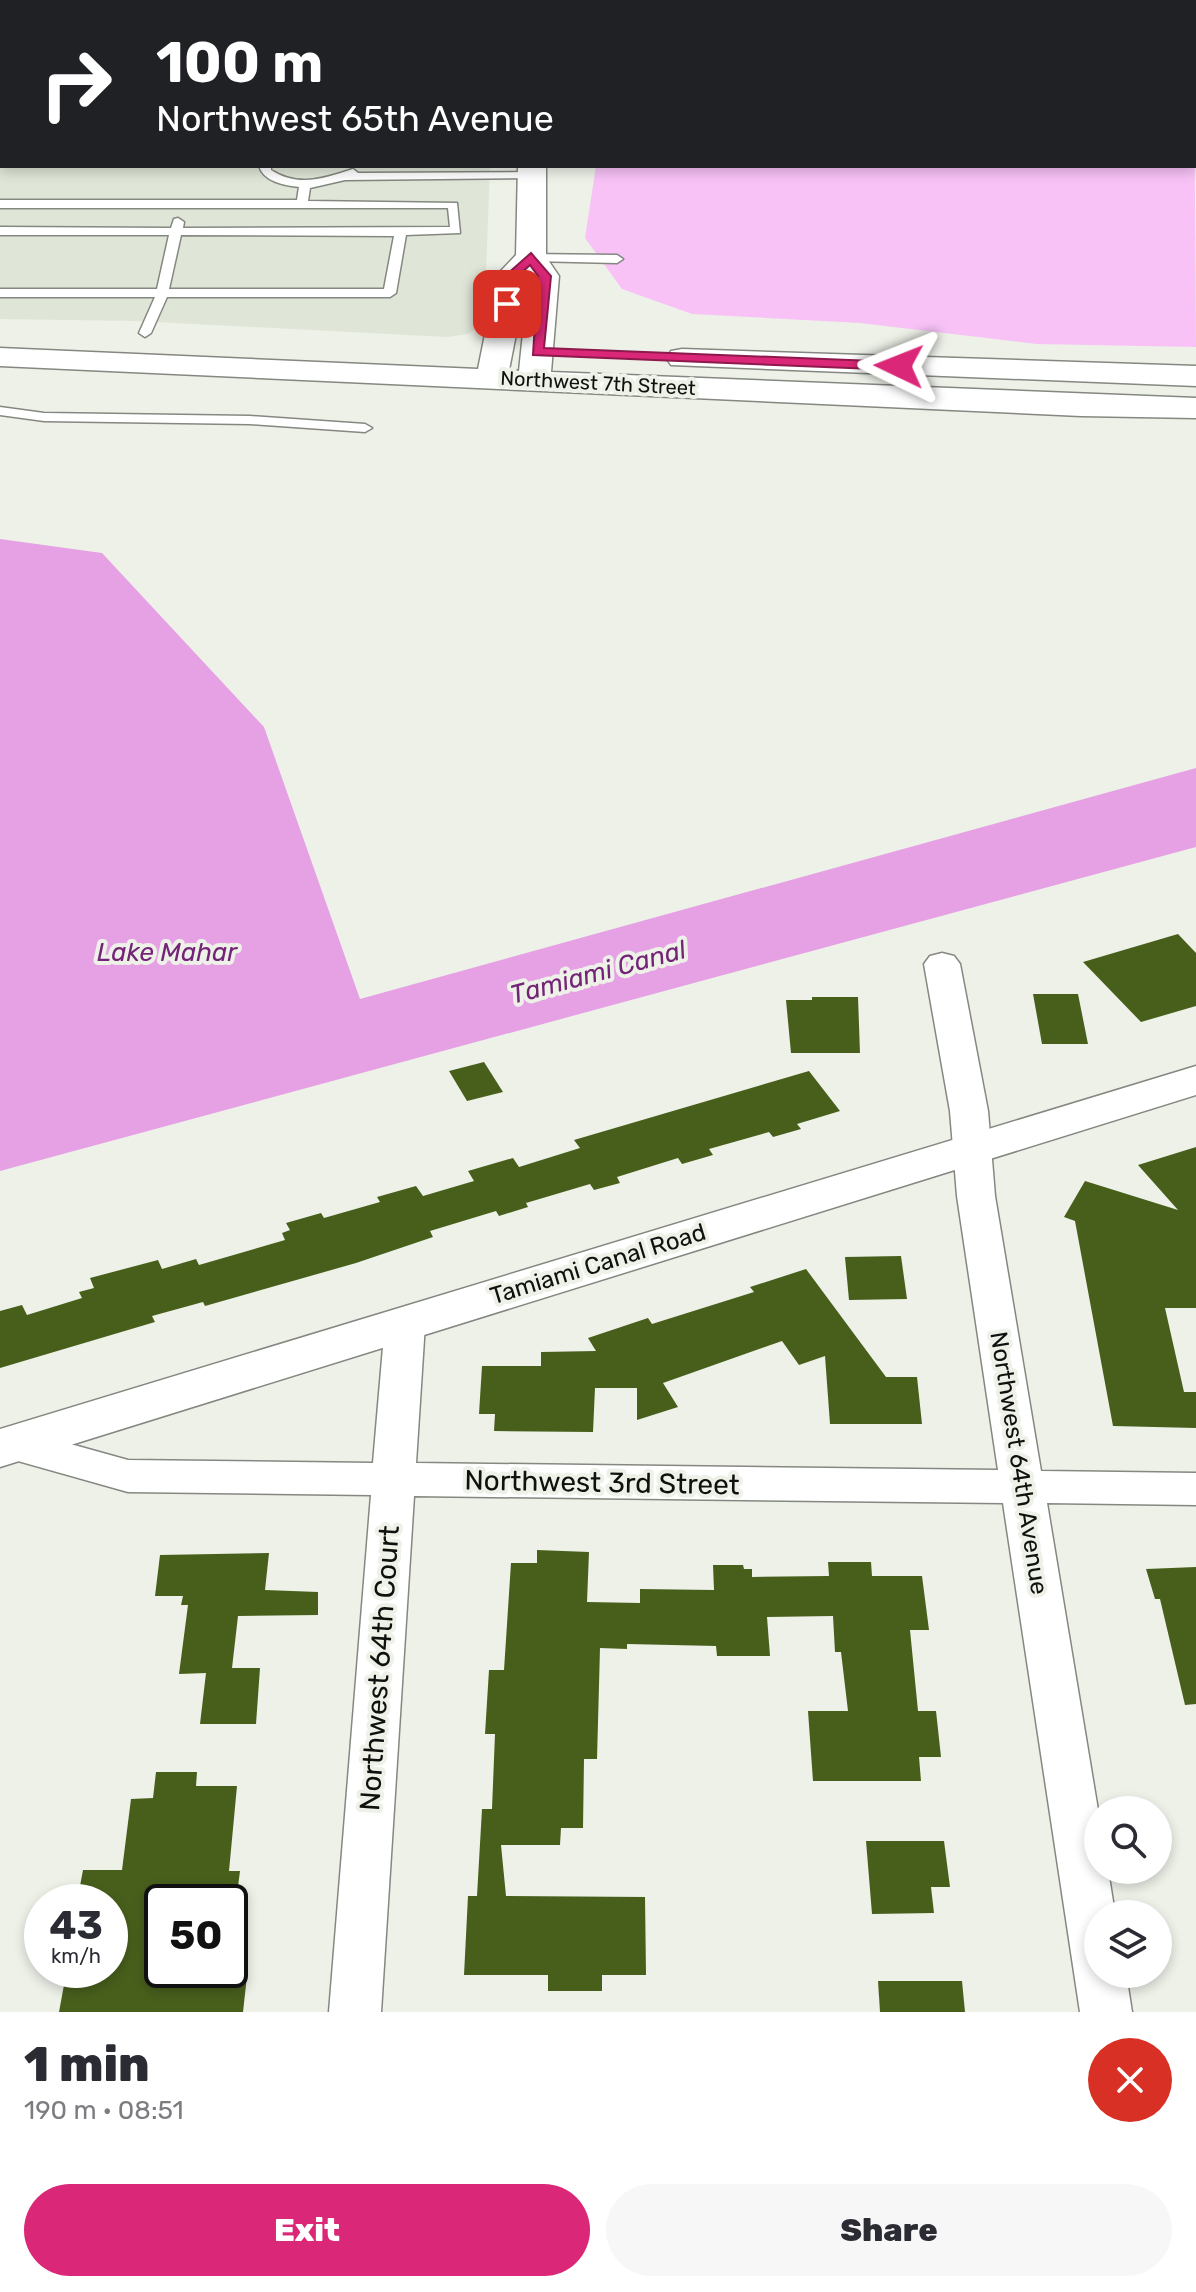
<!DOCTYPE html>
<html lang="en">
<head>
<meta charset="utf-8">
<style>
	:root { --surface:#fff; --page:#f7f7f7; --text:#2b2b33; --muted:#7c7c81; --accent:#db2777 }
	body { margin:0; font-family:Rubik,sans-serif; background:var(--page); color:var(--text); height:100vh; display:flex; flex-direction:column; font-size:30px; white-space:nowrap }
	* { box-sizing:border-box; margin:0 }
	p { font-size:26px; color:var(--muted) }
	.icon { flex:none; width:44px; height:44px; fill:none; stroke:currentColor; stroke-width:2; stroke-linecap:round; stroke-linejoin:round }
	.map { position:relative; height:2012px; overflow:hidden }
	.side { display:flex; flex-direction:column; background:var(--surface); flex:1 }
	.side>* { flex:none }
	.guide { position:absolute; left:0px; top:0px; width:1196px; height:168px; box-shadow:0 4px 12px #0003; background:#202124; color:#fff; overflow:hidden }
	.buttons { position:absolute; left:1084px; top:1796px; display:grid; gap:16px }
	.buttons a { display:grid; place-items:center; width:88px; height:88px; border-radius:50%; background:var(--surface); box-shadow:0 4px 12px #0003; font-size:40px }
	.speed { position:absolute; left:24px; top:1884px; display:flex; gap:16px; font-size:40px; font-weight:700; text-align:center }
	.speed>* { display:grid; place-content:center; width:104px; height:104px; border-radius:50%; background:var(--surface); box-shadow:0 4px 12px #0003; line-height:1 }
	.speed small { font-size:20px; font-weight:400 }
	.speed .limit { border:4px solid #111; border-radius:12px; background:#fff; color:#111 }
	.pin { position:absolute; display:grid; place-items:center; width:68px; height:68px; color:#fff; margin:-34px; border-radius:16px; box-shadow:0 4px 12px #0006 }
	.me { position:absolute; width:88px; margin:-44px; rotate:272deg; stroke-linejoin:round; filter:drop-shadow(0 0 6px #0008) }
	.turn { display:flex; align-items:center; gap:28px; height:168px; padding:0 24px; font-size:36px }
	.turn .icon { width:104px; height:104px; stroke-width:2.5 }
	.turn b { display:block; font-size:56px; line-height:68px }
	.round { display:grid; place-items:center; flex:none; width:84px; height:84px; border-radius:42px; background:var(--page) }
	.headline { display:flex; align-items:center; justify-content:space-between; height:136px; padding:0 24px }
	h1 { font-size:48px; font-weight:800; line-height:60px }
	.cta { display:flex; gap:16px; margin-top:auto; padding:16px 24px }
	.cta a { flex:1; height:92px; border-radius:48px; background:var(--accent); color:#fff; font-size:32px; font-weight:800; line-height:92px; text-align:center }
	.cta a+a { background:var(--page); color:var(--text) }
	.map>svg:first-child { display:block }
	.built { fill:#dfe6d7 }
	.green { fill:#f8c2f7 }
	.water { fill:#e6a1e5 }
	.building { fill:#485f1c }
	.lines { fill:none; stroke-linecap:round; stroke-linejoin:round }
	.lane-casing { stroke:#848880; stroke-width:3 }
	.street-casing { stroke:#848880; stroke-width:3 }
	.secondary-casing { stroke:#848880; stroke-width:3 }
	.lane { fill:#fff; fill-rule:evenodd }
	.street { fill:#fff; fill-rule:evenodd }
	.secondary { fill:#fff; fill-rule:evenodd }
	.route { fill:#db2777; stroke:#8e194d; stroke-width:2 }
	.labels { text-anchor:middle; stroke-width:8; stroke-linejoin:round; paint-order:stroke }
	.far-street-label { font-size:20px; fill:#10110e; stroke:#edf1e8 }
	.street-label { font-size:24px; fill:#10110e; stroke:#edf1e8 }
	.water-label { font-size:26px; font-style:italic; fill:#742476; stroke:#edf1e8 }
	.near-street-label { font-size:28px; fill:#10110e; stroke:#edf1e8 }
</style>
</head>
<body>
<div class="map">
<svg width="1196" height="2012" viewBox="0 0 1196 2012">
	<rect width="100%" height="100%" fill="#edf1e8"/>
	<path class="built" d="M0,129l2,37h488l-6,158 -16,10 -21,3 -311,-16 -136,-2z"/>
	<path class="green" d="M1194,47l2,300 -160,-3 -176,-21 -168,-9 -70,-25 -37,-51 11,-72h598z"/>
	<g class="water">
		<path d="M0,0h499l-497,2 -2,127z"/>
		<path d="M610,0h586v27l-2,-25z"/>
		<path d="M0,539l102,14 162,174 96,272 836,-231v79l-1196,324z"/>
	</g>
	<g class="building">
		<path d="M1178,934l18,19v53l-55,16 -58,-60z"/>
		<path d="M1033,994h45l10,50h-46z"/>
		<path d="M812,997h46l2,56h-69l-5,-53h26z"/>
		<path d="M484,1062l19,30 -36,9 -18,-30z"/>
		<path d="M809,1071l31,40 -43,13 4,5 -28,8 -4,-5 -60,17 4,6 -31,9 -4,-6 -61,19 3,6 -26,7 -4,-6 -64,19 2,4 -29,9 -3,-5 -66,20 3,6 -77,26 -151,43 -2,-4 -51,14 3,6 -155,46v-57l22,-6 5,10 55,-17 -3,-6 15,-4 -4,-10 68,-18 4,9 34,-10 3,6 86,-25 -3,-7 8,-3 -4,-7 35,-10 3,5 56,-16 -3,-5 39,-11 7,10 51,-15 -6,-10 45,-13 6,9 61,-19 -6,-8z"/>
		<path d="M1196,1147v161h-31l19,84h12v36l-83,-2 -38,-205 -11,-4 21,-36 93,29 -40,-45z"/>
		<path d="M901,1256l6,43 -58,1 -4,-43z"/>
		<path d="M806,1269l80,108h31l5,47h-92l-5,-68 -26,9 -17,-24 -119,42 15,24 -41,13v-32h-42l-2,44 -99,-1 1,-17h-16l3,-48h59v-14l55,-1 -8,-13 60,-20 4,6 102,-32 -4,-5z"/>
		<path d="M537,1550l52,2 -2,50 53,1v-14l74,1 -1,-25h30l1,4h8v8l77,-1 -1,-14h43l1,14h50l7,54h-19l8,81h18l5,46h-22l2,24h-108l-5,-70h40l-7,-59h-6l-2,-36 -66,1 3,39h-53l-1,-10 -89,-2v5l-27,-1 -3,111h-13l-1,69h-22l-1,17h-59l5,51 139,1 1,78h-44v16h-54v-16h-84l4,-79h9l5,-87h10l3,-75h-10l4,-64h15l7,-107h26z"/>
		<path d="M269,1553l-4,37 53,2v23l-80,1 -6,52h28l-4,56h-56l6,-51 -27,1 9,-69h-7l2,-9h-28l5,-41z"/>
		<path d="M1196,1567v137l-11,1 -25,-106h-5l-9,-30z"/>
		<path d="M156,1772h41l-1,14h41l-8,85h11l-4,31h-74v73l85,1 -4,36h-184l7,-38h44v-72h-33l6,-32h39l9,-71 22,-1z"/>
		<path d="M866,1841h78l6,46h-19l3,26 -62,1z"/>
		<path d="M878,1981h84l3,31h-85z"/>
	</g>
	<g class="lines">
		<defs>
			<g id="lane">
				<path d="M259,166h12v4c28,18 54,8 82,-1l5,4 174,-1 6,3 -6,3 -187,2 -35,8 -2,13 149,2 3,30 -54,2 -10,58 -6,4h-223l-16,36 -6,4 -6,-4 16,-36h-155v-8h157l12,-54h-169v-8l171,1 3,-9 4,-1 6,4 -1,6 267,-1 -2,-19h-448v-8h297l2,-13c-15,-2 -35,-5 -40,-21zM181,235l213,1 -10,53h-215z"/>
				<path d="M527,254l90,1 6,4 -6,4 -86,-2 -6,-4z"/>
				<path d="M0,407l44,6 206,3 115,8 7,4 -7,4 -115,-8 -206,-3 -44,-6z"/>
			</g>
			<path id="street" d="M942,953l12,3 6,8 28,147 7,85 46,275 155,2v32l-149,-2 51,307v60h10l7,44h-17v60h28l6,38h-52l-77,-509 -589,-7 -33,516h-52l42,-517 -243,-3 -128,-36v-24l13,-4 115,32 245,3 12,-139 6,-10 14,-4 14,4 6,10 -9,139 582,7 -41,-274 -7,-85 -26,-147 6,-8z"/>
			<g id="secondary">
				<rect x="529" y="0" width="24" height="2"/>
				<path d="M518,166h28v91l13,19 -8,96 645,26v20l-115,-2 -1081,-50v-18l478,21 19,-94 19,-20zM529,276l-10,95 -10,-1 18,-92z"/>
				<path d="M682,349l514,17v20l-525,-21 -5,-7 5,-7z"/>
				<path d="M1196,1066v29l-1196,372v-38z"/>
			</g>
		</defs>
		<use href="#lane" class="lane-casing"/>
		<use href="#street" class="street-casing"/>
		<use href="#secondary" class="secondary-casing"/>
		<use href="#lane" class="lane"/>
		<use href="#street" class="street"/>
		<use href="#secondary" class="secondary"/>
	</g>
	<path class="route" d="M531,253l20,23 -7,72 355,14 7,4 -7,4 -366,-15 5,-79 -8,-11 -12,11 -6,31 -11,-3 5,-29z"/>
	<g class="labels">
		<g class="far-street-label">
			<text transform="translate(598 383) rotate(3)" y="7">Northwest 7th Street</text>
		</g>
		<g class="street-label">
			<text transform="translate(598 1264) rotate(-17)" y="8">Tamiami Canal Road</text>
			<text transform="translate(1019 1463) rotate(81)" y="8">Northwest 64th Avenue</text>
		</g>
		<g class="water-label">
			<text x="167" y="961">Lake Mahar</text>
			<text transform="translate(598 972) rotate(-15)" y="9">Tamiami Canal</text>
		</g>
		<g class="near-street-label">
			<text transform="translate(602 1482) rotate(1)" y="10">Northwest 3rd Street</text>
			<text transform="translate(379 1668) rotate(-86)" y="10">Northwest 64th Court</text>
		</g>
	</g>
</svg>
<div class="buttons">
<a><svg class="icon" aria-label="search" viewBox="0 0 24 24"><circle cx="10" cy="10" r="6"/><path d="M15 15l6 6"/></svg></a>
<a><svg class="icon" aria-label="layers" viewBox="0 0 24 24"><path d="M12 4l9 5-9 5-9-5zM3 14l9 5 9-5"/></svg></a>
</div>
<div class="speed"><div>43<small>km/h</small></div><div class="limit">50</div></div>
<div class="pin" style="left:507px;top:304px;background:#d93025"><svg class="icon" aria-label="arrive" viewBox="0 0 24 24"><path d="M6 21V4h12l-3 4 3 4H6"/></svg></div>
<svg class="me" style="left:899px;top:366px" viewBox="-20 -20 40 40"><path d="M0-17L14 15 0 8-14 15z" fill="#db2777" stroke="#fff" stroke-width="4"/></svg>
<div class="guide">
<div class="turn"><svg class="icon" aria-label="right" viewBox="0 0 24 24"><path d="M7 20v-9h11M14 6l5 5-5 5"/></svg><div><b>100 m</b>Northwest 65th Avenue</div></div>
</div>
</div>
<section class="side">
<div class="headline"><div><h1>1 min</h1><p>190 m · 08:51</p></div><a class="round" style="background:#d93025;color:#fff"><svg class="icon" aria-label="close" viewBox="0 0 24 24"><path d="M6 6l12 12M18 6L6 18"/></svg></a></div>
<div class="cta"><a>Exit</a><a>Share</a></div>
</section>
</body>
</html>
